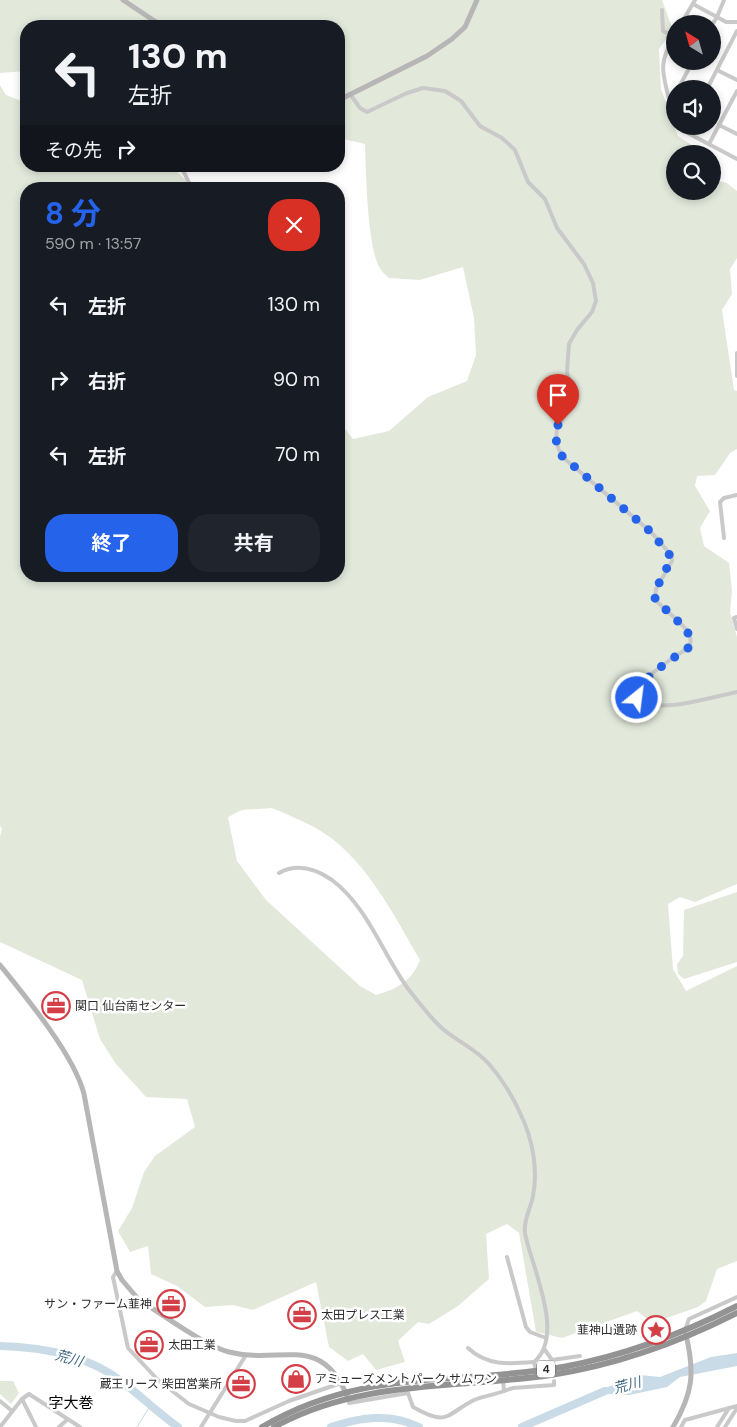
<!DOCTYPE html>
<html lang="ja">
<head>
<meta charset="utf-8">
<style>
	:root { --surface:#171b24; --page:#20242c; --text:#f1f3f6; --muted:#9ea1a6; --accent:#2563eb }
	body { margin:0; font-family:"DM Sans","Noto Sans JP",sans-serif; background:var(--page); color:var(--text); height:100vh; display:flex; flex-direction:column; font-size:19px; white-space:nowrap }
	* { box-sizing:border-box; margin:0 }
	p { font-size:16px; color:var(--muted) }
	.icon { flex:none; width:28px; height:28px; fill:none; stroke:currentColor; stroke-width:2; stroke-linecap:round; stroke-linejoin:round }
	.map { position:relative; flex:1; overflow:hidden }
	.side { position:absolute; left:20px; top:182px; width:325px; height:400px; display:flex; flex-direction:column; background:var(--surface); border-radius:20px; box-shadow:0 2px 8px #0003 }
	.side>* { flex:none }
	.banner { position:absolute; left:20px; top:20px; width:325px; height:152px; border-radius:20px; box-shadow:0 2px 8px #0003; background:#171b24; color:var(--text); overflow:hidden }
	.needle { width:32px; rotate:323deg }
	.tools { position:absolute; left:666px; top:15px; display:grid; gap:10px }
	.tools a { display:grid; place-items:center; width:55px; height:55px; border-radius:50%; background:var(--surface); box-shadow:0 2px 8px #0003; font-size:25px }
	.pin { position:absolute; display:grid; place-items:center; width:42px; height:42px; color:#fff; margin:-51px -21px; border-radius:50% 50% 50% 0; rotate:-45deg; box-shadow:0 0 5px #0007 }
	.pin .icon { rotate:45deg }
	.me { position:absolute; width:55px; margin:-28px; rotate:29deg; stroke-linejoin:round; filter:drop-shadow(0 0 4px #0008) }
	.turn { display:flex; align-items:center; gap:18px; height:105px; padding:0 25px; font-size:22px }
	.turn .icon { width:65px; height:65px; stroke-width:2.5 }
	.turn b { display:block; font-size:35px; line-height:42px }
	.then { display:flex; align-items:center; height:48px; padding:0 25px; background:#0003; gap:10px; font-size:19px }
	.round { display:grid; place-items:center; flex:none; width:52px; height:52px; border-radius:20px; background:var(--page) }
	.head { display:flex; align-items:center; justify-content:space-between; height:85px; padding:0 25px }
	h1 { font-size:30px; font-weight:700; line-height:38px; color:var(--accent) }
	.action { display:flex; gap:10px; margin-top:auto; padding:10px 25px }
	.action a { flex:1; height:58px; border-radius:20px; background:var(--accent); color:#fff; font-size:20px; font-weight:700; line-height:58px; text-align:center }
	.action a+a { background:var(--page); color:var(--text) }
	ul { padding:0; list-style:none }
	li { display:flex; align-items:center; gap:15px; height:75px; padding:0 25px }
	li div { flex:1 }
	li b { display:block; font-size:19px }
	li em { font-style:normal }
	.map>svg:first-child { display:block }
	.green { fill:#e2e9db; fill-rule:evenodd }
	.water { fill:#c8dbe7 }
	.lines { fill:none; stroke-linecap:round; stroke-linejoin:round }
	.stream { stroke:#c8dbe7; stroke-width:1 }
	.river { stroke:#c8dbe7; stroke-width:8 }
	.street { stroke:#c9c9c9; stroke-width:4 }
	.secondary { stroke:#b6b6b6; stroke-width:5 }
	.highway { stroke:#939393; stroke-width:6 }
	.route { stroke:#2563eb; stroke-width:9; stroke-dasharray:0 16.2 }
	.labels { text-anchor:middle; stroke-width:5; stroke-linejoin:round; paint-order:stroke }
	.shield { fill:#fff; stroke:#6b6b6b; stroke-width:1 }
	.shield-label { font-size:11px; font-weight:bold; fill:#2c2c2c }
	.poi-label { font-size:12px; fill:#2c2c2c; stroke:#fff; text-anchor:start }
	.water-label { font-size:14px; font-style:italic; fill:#436b86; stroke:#fff }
	.quarter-label { font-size:15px; fill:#000; stroke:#fff }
</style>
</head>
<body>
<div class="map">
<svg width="737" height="1427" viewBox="0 0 737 1427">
	<rect width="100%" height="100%" fill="#fff"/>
	<g class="green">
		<path d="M0,0h662l11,30 -14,19 2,40 17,47 23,15 1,3h-27v37h37l1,-11 14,3 10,8v67l-7,11 2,25 -10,16 12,80 3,1v58l-7,4 -15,22 -18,1 -2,10 15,25 -10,17 4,18 25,17 3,28 -2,21 7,25v247l-42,18 -15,-5 -12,7 5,65 13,22 51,-25v295l-20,8 -11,32 -8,6 -46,16 -15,-12 -75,27 -26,-6 -17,-99 -12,-9 -21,10 3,45 -31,27 -29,18 -11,-2 -20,19 7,21 -29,8 -13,-16 -15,7 -19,-14 -13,-65 -63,28 -20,-5 -28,2 -28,-21 -26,-12 -3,-28 -18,6 -12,-21 14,-23 12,-36 11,-16 40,-29 -8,-28 -41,-2 -30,-33 -16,-25 -18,-59 -82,-38v-105l2,-8 -2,-3v-741l6,10 20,8v63h144l16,14 6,9h-166v387h313v-155l14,18 36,-8 39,-34 39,-16 9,-26 -2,-37 -11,-51 -43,13 -31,-2c-2,-2 -6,-5 -8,-8 -14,-19 -15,-100 -16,-126l-26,-6v-112h-313v45l-26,2zM272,808c14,6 29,12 42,19 50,27 79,87 106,133 -8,21 -23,29 -44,35l-16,-9 -94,-86 -29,-39 -9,-44 14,-7z"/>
		<path d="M737,892v70l-53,17 -6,-5 -1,-10 6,-8 1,-46z"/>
		<path d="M0,1381h13l6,12 -8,11 -11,-10z"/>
	</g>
	<path class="water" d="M737,1353v13l-57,11 -13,10 -38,8 -37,-2 48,-18 20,2 51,-20z"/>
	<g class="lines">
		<path class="stream" d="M137,1427l13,-21"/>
		<g class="river">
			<path d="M0,1346c41,1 87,9 121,35 20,15 37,32 57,46"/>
			<path d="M331,1427c30,-10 59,-14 88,0"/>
			<path d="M522,1427l83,-36"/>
		</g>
		<g class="street">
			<path d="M724,0l-7,17 9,5h11"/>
			<path d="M693,4l24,13 -5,8"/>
			<path d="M662,10l1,21 11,5"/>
			<path d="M681,24l14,-24"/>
			<path d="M675,34c-17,30 -13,37 -5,69l5,-9"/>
			<path d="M717,70l20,10"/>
			<path d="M678,89l15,-28"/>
			<path d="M707,89l30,-58"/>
			<path d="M350,94l10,14 7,4 40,-19 16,-5 22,3 16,10 19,25 22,12 13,12 13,32 17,17 12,29 27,36 9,19 3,18 -4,11 -15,18 -8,14 -2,27 5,33 -15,24 -1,12 3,10 7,10 85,72 21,24v5l-16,28 -1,10c8,12 46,33 33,49 -15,10 -51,31 -51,50l5,6c30,6 66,-6 95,-12"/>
			<path d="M719,125l18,9"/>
			<path d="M687,126l-3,5 53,28"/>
			<path d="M709,144l28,-53"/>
			<path d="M181,166l11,23"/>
			<path d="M737,353v23"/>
			<path d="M724,538l-4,-36 4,-4 13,-3"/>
			<path d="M737,617l-3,1 3,11"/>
			<path d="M279,873c18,-10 37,-4 53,7 36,27 51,75 77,110 11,14 22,29 35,40 15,12 33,20 45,34 13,15 24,33 32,51 12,25 17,55 12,81 -2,12 -10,24 -8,37 6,33 41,102 9,129l2,8"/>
			<path d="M507,1257l19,70 4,5 16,6"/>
			<path d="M117,1271l-4,6 15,71 30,32 31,24 30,13 17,4h9l44,-20 52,-18"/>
			<path d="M685,1330l4,-11 48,-22"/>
			<path d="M468,1348c19,18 41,16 66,14"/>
			<path d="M545,1350l7,10 28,-4"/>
			<path d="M504,1391l9,-3 41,-3v-4"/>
			<path d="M348,1397l1,6 59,-10 5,14c35,20 32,8 61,-7 9,-4 20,-5 30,-9l-1,-12"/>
			<path d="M22,1399l14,28"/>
			<path d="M0,1401l12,10"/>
			<path d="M0,1427l22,-28 7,-5 51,33"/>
			<path d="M59,1427l9,-8"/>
			<path d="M201,1427l45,-72"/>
			<path d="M681,1427l4,-7 52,-14"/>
			<path d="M717,1427l12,-19"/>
			<path d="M725,1427l12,-19"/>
		</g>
		<g class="secondary">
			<path d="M123,0l33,22 15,4"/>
			<path d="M339,100l88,-44 25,-17 13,-12 12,-27"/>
			<path d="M0,965c26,32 74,90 84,129l33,177 5,9 17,20c22,13 66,46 90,52 51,13 92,-20 118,44"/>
			<path d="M673,1427c20,-34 22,-54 13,-92"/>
		</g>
		<g class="highway">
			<path d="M262,1427c102,-60 191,-41 301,-60 60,-11 119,-33 174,-61"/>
			<path d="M274,1427c88,-48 181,-38 277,-52 65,-10 127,-32 186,-62"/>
		</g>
	</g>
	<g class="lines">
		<path class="route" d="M558,425l-2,15 6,16 89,76 21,26 -16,31 -1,10 32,31 4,13 -3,5c-15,11 -51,31 -51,50"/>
	</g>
	<defs>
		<symbol id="office-ring" viewBox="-11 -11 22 22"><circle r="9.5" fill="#fff" stroke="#d33e47" stroke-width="1.5"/><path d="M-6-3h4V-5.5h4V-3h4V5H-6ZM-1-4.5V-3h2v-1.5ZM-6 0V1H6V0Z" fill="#d33e47"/></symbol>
		<symbol id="sight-ring" viewBox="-11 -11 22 22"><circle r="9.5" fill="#fff" stroke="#d33e47" stroke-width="1.5"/><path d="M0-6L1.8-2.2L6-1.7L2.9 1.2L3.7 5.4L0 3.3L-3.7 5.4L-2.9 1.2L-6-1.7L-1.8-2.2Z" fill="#d33e47"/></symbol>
		<symbol id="shop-ring" viewBox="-11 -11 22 22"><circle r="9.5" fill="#fff" stroke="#d33e47" stroke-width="1.5"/><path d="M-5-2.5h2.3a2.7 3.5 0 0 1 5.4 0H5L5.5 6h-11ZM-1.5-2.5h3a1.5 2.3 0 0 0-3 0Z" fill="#d33e47"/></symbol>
	</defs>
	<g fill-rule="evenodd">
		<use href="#office-ring" x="40" y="990" width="32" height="32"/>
		<use href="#office-ring" x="155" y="1288" width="32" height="32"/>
		<use href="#office-ring" x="286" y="1299" width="32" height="32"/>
		<use href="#sight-ring" x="640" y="1314" width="32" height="32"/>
		<use href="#office-ring" x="133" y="1329" width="32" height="32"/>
		<use href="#shop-ring" x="280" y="1363" width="32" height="32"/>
		<use href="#office-ring" x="225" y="1368" width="32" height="32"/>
	</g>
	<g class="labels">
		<rect class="shield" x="537" y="1360.5" width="18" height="17" rx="4"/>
		<g class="shield-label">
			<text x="546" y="1373">4</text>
		</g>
		<g class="poi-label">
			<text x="75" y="1010">関口 仙台南センター</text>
			<text x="152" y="1308" text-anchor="end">サン・ファーム韮神</text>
			<text x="321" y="1319">太田プレス工業</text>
			<text x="637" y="1334" text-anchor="end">韮神山遺跡</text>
			<text x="168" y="1349">太田工業</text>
			<text x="315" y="1383">アミューズメントパーク サムワン</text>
			<text x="222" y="1388" text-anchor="end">蔵王リース 柴田営業所</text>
		</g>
		<g class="water-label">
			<text transform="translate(69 1358) rotate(16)" y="5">荒川</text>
			<text transform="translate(627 1385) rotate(-15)" y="5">荒川</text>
		</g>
		<g class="quarter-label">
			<text x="71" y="1408">字大巻</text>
		</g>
	</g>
</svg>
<div class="tools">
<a><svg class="needle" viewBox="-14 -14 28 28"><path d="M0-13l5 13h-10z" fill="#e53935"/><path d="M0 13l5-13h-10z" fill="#9ea1a6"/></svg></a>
<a><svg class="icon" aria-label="sound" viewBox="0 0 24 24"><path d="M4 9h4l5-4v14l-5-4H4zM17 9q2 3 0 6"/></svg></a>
<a><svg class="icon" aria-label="search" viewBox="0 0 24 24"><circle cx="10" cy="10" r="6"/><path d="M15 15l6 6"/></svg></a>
</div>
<div class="pin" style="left:558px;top:425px;background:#d93025"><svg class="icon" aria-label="arrive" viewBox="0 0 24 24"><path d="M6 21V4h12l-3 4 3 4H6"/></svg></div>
<svg class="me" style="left:637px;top:698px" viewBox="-20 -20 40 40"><circle r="17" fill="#2563eb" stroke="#fff" stroke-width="3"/><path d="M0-11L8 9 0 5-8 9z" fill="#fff"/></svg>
<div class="banner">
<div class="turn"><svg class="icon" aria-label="left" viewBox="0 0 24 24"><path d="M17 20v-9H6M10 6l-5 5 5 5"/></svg><div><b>130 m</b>左折</div></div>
<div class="then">その先<svg class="icon" aria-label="right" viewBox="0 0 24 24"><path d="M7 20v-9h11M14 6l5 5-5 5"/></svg></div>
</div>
<section class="side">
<div class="head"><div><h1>8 分</h1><p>590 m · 13:57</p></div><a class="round" style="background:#d93025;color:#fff"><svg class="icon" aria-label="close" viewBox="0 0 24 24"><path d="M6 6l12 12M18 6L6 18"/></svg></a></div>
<ul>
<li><svg class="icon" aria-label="left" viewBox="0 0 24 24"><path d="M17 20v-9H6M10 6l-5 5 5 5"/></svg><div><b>左折</b></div><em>130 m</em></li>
<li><svg class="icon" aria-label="right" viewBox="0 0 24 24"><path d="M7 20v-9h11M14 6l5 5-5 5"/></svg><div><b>右折</b></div><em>90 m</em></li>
<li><svg class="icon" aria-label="left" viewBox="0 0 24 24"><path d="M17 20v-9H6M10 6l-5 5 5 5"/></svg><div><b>左折</b></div><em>70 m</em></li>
</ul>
<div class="action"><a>終了</a><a>共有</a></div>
</section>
</div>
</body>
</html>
